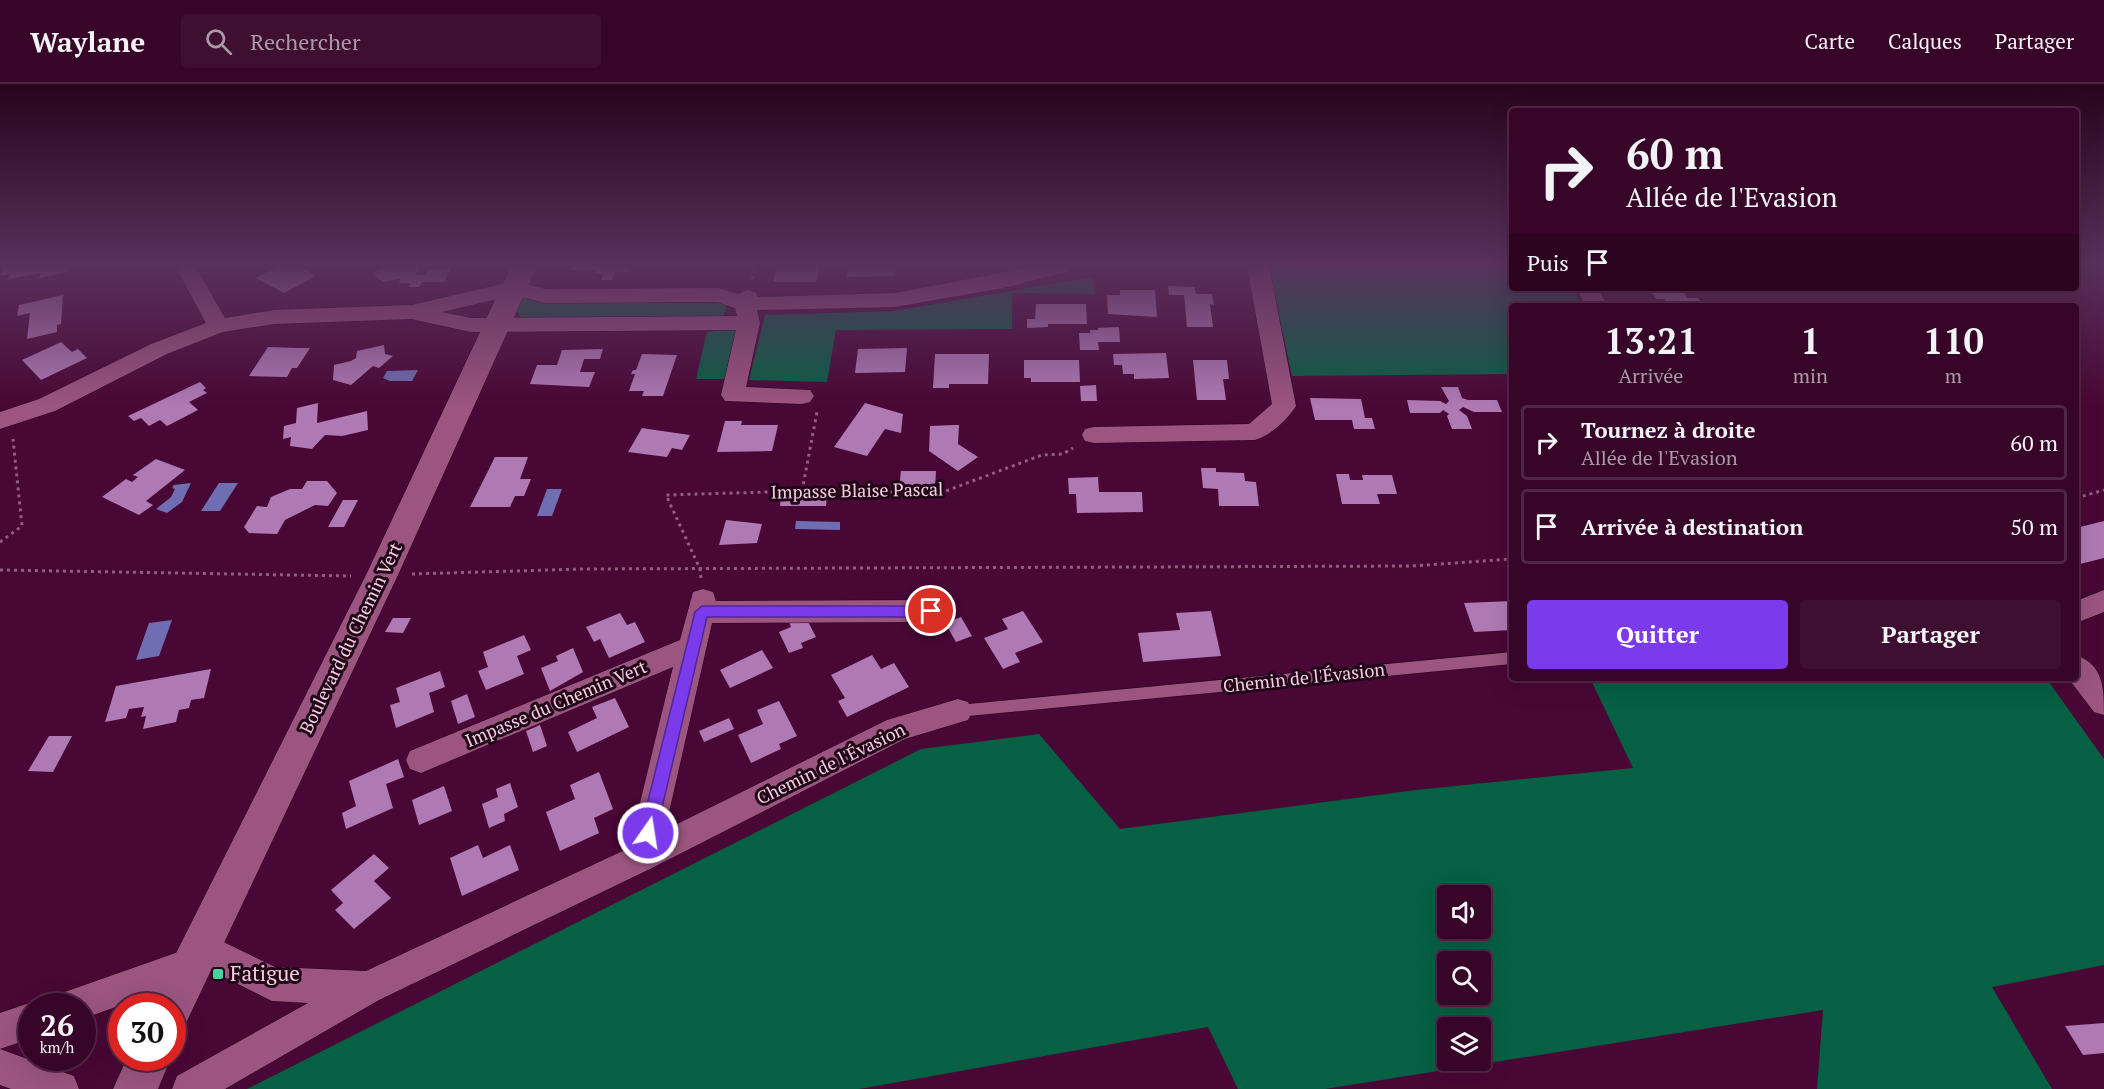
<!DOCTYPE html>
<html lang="fr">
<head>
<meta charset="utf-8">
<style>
	:root { --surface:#370528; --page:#3e0f30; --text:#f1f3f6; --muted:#aa99a8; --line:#512645; --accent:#7c3aed }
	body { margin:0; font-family:"PT Serif",serif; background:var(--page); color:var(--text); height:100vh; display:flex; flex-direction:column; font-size:22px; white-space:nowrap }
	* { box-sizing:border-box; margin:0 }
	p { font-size:20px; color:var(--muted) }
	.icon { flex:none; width:33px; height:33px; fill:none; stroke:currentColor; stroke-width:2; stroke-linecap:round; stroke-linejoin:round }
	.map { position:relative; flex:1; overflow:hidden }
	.side { position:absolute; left:1509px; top:219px; width:570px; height:378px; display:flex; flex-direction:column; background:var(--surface); border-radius:6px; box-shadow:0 6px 24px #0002,0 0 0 2px var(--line) }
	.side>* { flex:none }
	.top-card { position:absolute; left:1509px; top:24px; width:570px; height:183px; border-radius:6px; box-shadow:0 6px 24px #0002,0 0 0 2px var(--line); background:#370528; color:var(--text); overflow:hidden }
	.fabs { position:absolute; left:1437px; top:801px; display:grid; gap:12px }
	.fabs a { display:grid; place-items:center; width:54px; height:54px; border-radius:6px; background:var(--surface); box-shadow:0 6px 24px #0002,0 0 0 2px var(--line); font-size:30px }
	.speed { position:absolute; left:18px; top:909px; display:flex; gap:12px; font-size:30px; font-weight:700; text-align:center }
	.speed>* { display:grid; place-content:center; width:78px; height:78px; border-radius:50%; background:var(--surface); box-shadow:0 6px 24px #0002,0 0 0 2px var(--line); line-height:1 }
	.speed small { font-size:15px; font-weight:400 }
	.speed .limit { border:9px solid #d22; background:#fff; color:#111 }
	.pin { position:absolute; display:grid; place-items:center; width:51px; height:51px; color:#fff; margin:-26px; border:3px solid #fff; border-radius:50%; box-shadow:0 2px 6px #0007 }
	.me { position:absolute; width:66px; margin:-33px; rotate:13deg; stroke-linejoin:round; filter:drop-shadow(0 0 4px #0008) }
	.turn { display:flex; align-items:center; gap:21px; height:126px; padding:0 18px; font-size:27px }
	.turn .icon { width:78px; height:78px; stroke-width:2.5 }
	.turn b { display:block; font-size:42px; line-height:51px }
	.then { display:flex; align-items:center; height:57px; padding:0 18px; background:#0003; gap:12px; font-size:22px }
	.eta { display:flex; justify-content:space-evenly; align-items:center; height:102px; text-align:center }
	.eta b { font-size:36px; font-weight:600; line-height:42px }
	.button { display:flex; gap:12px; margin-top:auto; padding:12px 18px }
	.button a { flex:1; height:69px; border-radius:6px; background:var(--accent); color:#fff; font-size:24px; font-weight:600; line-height:69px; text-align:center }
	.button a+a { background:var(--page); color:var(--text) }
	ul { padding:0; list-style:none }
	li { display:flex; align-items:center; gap:18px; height:75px; margin:0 12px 9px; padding:0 6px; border:3px solid var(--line); border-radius:6px }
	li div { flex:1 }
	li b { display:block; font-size:22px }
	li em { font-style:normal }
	header { display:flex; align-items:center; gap:36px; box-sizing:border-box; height:84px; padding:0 30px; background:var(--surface); border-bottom:2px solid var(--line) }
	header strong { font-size:28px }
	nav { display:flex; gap:33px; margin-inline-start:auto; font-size:21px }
	.search { width:420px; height:54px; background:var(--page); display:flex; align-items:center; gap:15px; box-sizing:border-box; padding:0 21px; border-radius:6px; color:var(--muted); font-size:22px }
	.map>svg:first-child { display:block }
	.green { fill:#066043; fill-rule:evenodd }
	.water { fill:#706eb2 }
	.building { fill:#af7ab4 }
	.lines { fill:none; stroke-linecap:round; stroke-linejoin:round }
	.lane-casing { stroke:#27001a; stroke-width:1 }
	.street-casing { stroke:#27001a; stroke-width:1 }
	.secondary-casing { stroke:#27001a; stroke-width:1 }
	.path-far1 { stroke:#935c80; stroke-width:3; stroke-dasharray:3 4; stroke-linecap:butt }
	.path { stroke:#935c80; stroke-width:4.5; stroke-dasharray:4 5; stroke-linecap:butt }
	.lane { fill:#9b5580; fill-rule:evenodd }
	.street { fill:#9b5580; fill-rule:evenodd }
	.secondary { fill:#9b5580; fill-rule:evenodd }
	.route { fill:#7c3aed; stroke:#51269a; stroke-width:1.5 }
	.poi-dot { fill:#47d49d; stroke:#200617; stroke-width:2 }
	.labels { text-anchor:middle; stroke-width:6; stroke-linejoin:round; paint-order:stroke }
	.street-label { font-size:18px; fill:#f5cde4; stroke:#200617 }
	.near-poi-label { font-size:21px; fill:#f5cde4; stroke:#200617; text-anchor:start }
</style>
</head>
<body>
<header>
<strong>Waylane</strong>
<div class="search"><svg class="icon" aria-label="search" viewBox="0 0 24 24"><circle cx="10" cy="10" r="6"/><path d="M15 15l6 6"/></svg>Rechercher</div>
<nav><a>Carte</a><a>Calques</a><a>Partager</a></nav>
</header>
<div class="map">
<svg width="2104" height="1005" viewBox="0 0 2104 1005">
	<rect width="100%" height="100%" fill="#490735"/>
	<g class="green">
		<path d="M1512,182v22h61l8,18h-69v68l-220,2 -23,-109z"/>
		<path d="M1093,193l2,17 -83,-1v36l-176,1 -9,52 -78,-2 16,-65 128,-4z"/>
		<path d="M528,213l194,5 5,6 -4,8 -202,2 -5,-8 6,-12z"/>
		<path d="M736,245l1,11 -10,39h-31l11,-47z"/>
		<path d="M1590,594h456l58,81v206l-112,22 60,102h-235l6,-79 -498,79h-87l-30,-62 -349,62h-612l674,-340 118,-15 81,95 296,-39 217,-22zM1448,812h32v32h-32zM1448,878h32v32h-32zM1448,944h32v32h-32z"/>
	</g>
	<g class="water">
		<path d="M418,286l-6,11h-22l-7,-3 4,-7z"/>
		<path d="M191,399l-9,19 -15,11 -11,-4 15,-12 4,-8 -3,-1 2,-3z"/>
		<path d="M219,399h19l-18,28h-19z"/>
		<path d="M547,405h15l-10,27h-15z"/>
		<path d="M796,437l44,1v8l-45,-1z"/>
		<path d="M172,536l-13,36 -23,4 13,-37z"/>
	</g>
	<g class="building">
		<path d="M12,182h55l1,6 -29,6 2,-5 -33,6 2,-5 -10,2 3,-8z"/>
		<path d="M279,182h21l16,10 -32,17 -28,-15z"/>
		<path d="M386,182h34l-5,9h11l3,-6h22l-7,13h-22l-3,5h-11l3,-4h-12l2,-5 -18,4 -11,-9z"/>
		<path d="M572,182h61l-3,6h-15l-3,8h-11l2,-7h-8l1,-3h-26z"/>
		<path d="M777,182h43l-4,16h-43z"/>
		<path d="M848,182h48l-1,10 -48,1z"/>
		<path d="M1168,202l27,1 1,7h16l2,11 -4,-1 3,23h-26l-3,-32h-15z"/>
		<path d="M1649,204h32l6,10h11l5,7 -35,1 -4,-7h-8z"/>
		<path d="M1120,206h35l2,27 -49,-3 -1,-19h13z"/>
		<path d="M63,211l-2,29 -4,1v7l-30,7 3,-26 -13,3 2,-11z"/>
		<path d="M1036,220h50l1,20h-39v3l-21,1v-9h8z"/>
		<path d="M1119,243l1,15h-22l1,8h-19l-1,-17h11v-3h8v-2z"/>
		<path d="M61,258l11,10 6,-3 9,9 -46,22 -19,-20z"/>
		<path d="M384,261l1,9 8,2 -14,12 -6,-2 -22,19 -18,-5 1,-15 17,-4 5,-3 1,-7z"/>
		<path d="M268,263l29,1h13l-13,20h-5l-5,9 -38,-1z"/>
		<path d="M907,264l-2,24 -50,1 3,-24z"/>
		<path d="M603,265l-3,10h-16l-4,13h15l-6,15 -59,-3 7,-19h20l5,-15z"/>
		<path d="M1166,269l3,25 -35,1v-5h-11l-1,-9h-8l-1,-11z"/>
		<path d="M642,270l35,1 -14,41h-21l2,-5h-15l6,-17h-4l2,-4h3z"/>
		<path d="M935,270h54l-1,30h-39v4h-16z"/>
		<path d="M1024,276h55l1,22h-49v-4h-7z"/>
		<path d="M1193,276h34l2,19h-6l3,21h-29z"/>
		<path d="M200,298l6,6 -3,2 4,3 -18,9 9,8 -31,16 -7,-6 -11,6 -8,-8 -7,3 -6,-5z"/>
		<path d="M1096,301l1,16h-16l-1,-15z"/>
		<path d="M1441,303h17l4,11 6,2h29l5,12h-28l-11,-5 -4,3 8,6 5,13h-20l-5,-13 2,-2 -6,-4 -3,3h-30l-3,-13 33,1 6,3 3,-3z"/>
		<path d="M1310,314l51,1 4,19h7l3,11h-21l-2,-9h-37z"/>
		<path d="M318,319l-1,20 50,-12 1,19 -26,6 -17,-1 -13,14 -22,-3 1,-9 -8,2 1,-13 12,-3 1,-15z"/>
		<path d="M865,319l38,11 -2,19 -16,-4 -18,27 -33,-9z"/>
		<path d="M725,337h17l-1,4h37l-6,26 -55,1z"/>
		<path d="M953,341h6l-1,19 20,13 -20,14 -29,-20 1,-25z"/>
		<path d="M642,344l13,2 35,5 -8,15 -10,-2 -5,9 -39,-5z"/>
		<path d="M495,373h33l-8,22h11l-7,17h-9l-5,11h-40z"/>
		<path d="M156,375l29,11 -39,31 7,4 -14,10 -37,-18 24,-18 6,3 6,-5 -5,-2z"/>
		<path d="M1201,384h15v4l28,1 1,8 11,1 3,24h-40l-1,-17 -15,-1z"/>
		<path d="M901,387h35l-1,18 -36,-1z"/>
		<path d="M1336,390h13l1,6h13l-1,-5h30l5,19h-20l3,10h-38z"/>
		<path d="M1098,393l1,15h43l1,20 -66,1 -1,-19h-7l-1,-16z"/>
		<path d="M307,397h20l10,12 -9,13 -13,-1 -30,15 -8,14 -28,-1 -5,-6 13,-21 10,1 4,-10 19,-8h12z"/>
		<path d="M781,412h46l-1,10h-46z"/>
		<path d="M343,416h15l-14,27h-16z"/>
		<path d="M726,436l36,4 -5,19 -38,2z"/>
		<path d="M2104,437v37l-28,7v-37z"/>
		<path d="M1512,517v29l-38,2 -10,-29z"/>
		<path d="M1023,527l20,31 -28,11 5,9 -17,7 -19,-31 24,-9 -6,-10z"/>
		<path d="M1211,527l10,45 -78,6 -5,-29 42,-3 -4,-17z"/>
		<path d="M620,529l7,12 8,-3 10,20 -36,16 -9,-19 -6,3 -8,-15z"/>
		<path d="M805,532l11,21 -15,6 2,5 -14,5 -10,-21 12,-5 -2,-5z"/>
		<path d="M961,533l11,19 -16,6 -11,-19z"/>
		<path d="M393,534h18l-8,15 -18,-1z"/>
		<path d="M524,551l7,15 -14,6 7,18 -38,16 -8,-19 10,-4 -5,-15z"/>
		<path d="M573,564l10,24 -33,19 -9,-23 17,-7 -2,-5z"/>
		<path d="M762,566l11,18 -43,20 -10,-18z"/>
		<path d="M872,571l9,14 13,-6 15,24 -62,30 -9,-16 7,-3 -14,-23z"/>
		<path d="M211,585l-7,29 -13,2 -2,8 -10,2 -3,12 -33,7 3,-13 -5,1 3,-10 -15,2 -3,9 -21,4 11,-36z"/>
		<path d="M440,587l5,16 -16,6 5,19 -38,16 -6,-23 10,-3 -4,-14z"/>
		<path d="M467,610l8,23 -17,7 -7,-23z"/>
		<path d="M615,614l14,29 -52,25 -9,-20 29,-14 -5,-11z"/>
		<path d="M779,617l18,35 -18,8 2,5 -30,14 -13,-28 25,-11 -6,-14z"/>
		<path d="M729,634l5,11 -30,13 -5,-11z"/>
		<path d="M540,641l7,21 -14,6 -7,-21z"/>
		<path d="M49,652h23l-19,36 -25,-1z"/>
		<path d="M398,675l6,18 -18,7 7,24 -47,21 -4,-16 14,-7 -7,-25z"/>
		<path d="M599,688l14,37 -19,9 5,15 -39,18 -14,-39 29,-13 -5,-14z"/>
		<path d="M510,699l8,24 -14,7 1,7 -16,7 -7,-24 16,-7 -2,-8z"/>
		<path d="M444,702l8,25 -33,14 -7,-25z"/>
		<path d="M478,761l5,13 27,-13 9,25 -57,26 -12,-38z"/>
		<path d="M374,770l15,14 -15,13 17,17 -37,31 -19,-19 8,-7 -12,-13z"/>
		<path d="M2104,939v30l-21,2 -18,-29z"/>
	</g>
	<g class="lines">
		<defs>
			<path id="lane" d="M1512,568v12l-554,53 -5,-2 -2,-4 2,-4 5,-2z"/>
			<g id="street">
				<path d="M175,182h20l30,52 49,-8 138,-5 102,-24 31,8 174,-1 19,6 9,-4 8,2 3,5 137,-4 142,-27h36l-4,5 -66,17 -108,19 -138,3 3,13 -14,64 64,3 4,6 -4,6 -8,2 -77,-3 -4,-6 15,-65 -265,2 -60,-13 -137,5 -51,8 -56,22 -112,57 -55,18v-17l39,-13 112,-55 55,-21zM514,211l31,8 172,-1 18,6 2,8 -266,2 -29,-6z"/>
				<path d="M1247,182h22l27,140c-8,13 -26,30 -41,34l-161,3 -9,-2 -3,-6 3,-6 9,-2 155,-3 23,-20z"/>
				<path d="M1577,204h22l8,18h-22z"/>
				<path d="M703,505l10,3 3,9 215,-1 10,3 4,8 -4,8 -10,3 -219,1 -47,207 222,-110 71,-21 10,3 5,9 -5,9 -63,19 -251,128 -275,133 -154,89h-53l5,-13 131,-73 -36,-2 -66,-33 -3,8 -121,43v-13h-28l5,-12 125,-44 -2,-4 5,-12 12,-4 76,37 91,4 263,-123 44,-181 -252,106 -11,-4 -4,-9 4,-9 270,-111 13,-48z"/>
				<path d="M2104,506v22l-28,11v-22z"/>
				<path d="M2076,571c28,10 28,34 28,60l-10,-3 -26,-34h8z"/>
				<path d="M32,918l10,4h-10v32l-32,11v-36z"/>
				<path d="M0,965l74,27 5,13h-68l-11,-4z"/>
			</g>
			<g id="secondary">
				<path d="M511,182h26l-139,309 -211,446 -15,6v-21h-21l6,-15 209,-416z"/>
				<path d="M127,974h44l-13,31h-45z"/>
			</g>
		</defs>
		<use href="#lane" class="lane-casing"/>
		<use href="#street" class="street-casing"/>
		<use href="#secondary" class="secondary-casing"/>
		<g class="path-far1">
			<path d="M752,195l4,-13"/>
			<path d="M802,407l15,-79"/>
			<path d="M2076,414l28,-8"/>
			<path d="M0,458l22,-16 -9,-87"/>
			<path d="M0,486l351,6"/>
			<path d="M412,490l171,-5 828,-3 101,-7"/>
			<path d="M701,494l-1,-9 -34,-74 136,-4 141,1 99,-37 21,-1 10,-6"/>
		</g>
		<path class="path" d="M115,967l7,-13"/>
		<use href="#lane" class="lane"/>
		<use href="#street" class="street"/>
		<use href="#secondary" class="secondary"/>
	</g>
	<linearGradient id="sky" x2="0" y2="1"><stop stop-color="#28041d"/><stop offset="0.56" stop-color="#59315c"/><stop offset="1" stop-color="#59315c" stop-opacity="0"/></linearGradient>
	<rect width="2104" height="323" fill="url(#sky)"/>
	<path class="route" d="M702,522h229l7,5 -7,6h-224l-51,216 -2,5 -6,3 -5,-3 -3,-5 55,-221z"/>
	<rect class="poi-dot" x="212" y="884" width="12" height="12" rx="3"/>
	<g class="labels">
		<g class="street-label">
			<text transform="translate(857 407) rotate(-1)" y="6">Impasse Blaise Pascal</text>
			<text transform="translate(351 554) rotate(-64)" y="6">Boulevard du Chemin Vert</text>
			<text transform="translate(1304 594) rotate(-6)" y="6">Chemin de l'Évasion</text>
			<text transform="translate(556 620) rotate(-23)" y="6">Impasse du Chemin Vert</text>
			<text transform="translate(831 680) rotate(-26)" y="6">Chemin de l'Évasion</text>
		</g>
		<g class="near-poi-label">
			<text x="230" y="897">Fatigue</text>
		</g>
	</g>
</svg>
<div class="fabs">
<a><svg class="icon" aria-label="sound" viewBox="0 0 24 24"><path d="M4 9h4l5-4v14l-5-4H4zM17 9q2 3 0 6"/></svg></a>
<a><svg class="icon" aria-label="search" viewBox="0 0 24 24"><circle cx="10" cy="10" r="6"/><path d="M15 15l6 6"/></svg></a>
<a><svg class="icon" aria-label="layers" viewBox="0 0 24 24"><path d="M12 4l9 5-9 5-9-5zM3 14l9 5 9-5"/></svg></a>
</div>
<div class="speed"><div>26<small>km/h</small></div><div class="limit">30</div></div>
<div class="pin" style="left:931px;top:527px;background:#d93025"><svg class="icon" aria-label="arrive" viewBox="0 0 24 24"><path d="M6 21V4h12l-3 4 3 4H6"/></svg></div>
<svg class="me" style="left:648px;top:749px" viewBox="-20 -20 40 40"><circle r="17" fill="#7c3aed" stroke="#fff" stroke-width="3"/><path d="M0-11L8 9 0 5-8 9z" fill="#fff"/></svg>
<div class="top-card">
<div class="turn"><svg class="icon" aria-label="right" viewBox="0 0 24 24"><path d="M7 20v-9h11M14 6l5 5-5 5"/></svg><div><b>60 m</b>Allée de l'Evasion</div></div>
<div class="then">Puis<svg class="icon" aria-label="arrive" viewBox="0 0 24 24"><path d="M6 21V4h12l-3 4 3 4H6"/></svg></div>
</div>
<section class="side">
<div class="eta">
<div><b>13:21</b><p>Arrivée</p></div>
<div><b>1</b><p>min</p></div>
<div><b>110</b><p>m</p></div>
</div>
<ul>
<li><svg class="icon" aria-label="right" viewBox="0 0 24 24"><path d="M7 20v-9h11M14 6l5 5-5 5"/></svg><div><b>Tournez à droite</b><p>Allée de l'Evasion</p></div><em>60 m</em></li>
<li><svg class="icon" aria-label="arrive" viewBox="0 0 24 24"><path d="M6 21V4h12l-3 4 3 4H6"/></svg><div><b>Arrivée à destination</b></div><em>50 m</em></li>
</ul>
<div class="button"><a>Quitter</a><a>Partager</a></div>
</section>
</div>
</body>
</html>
